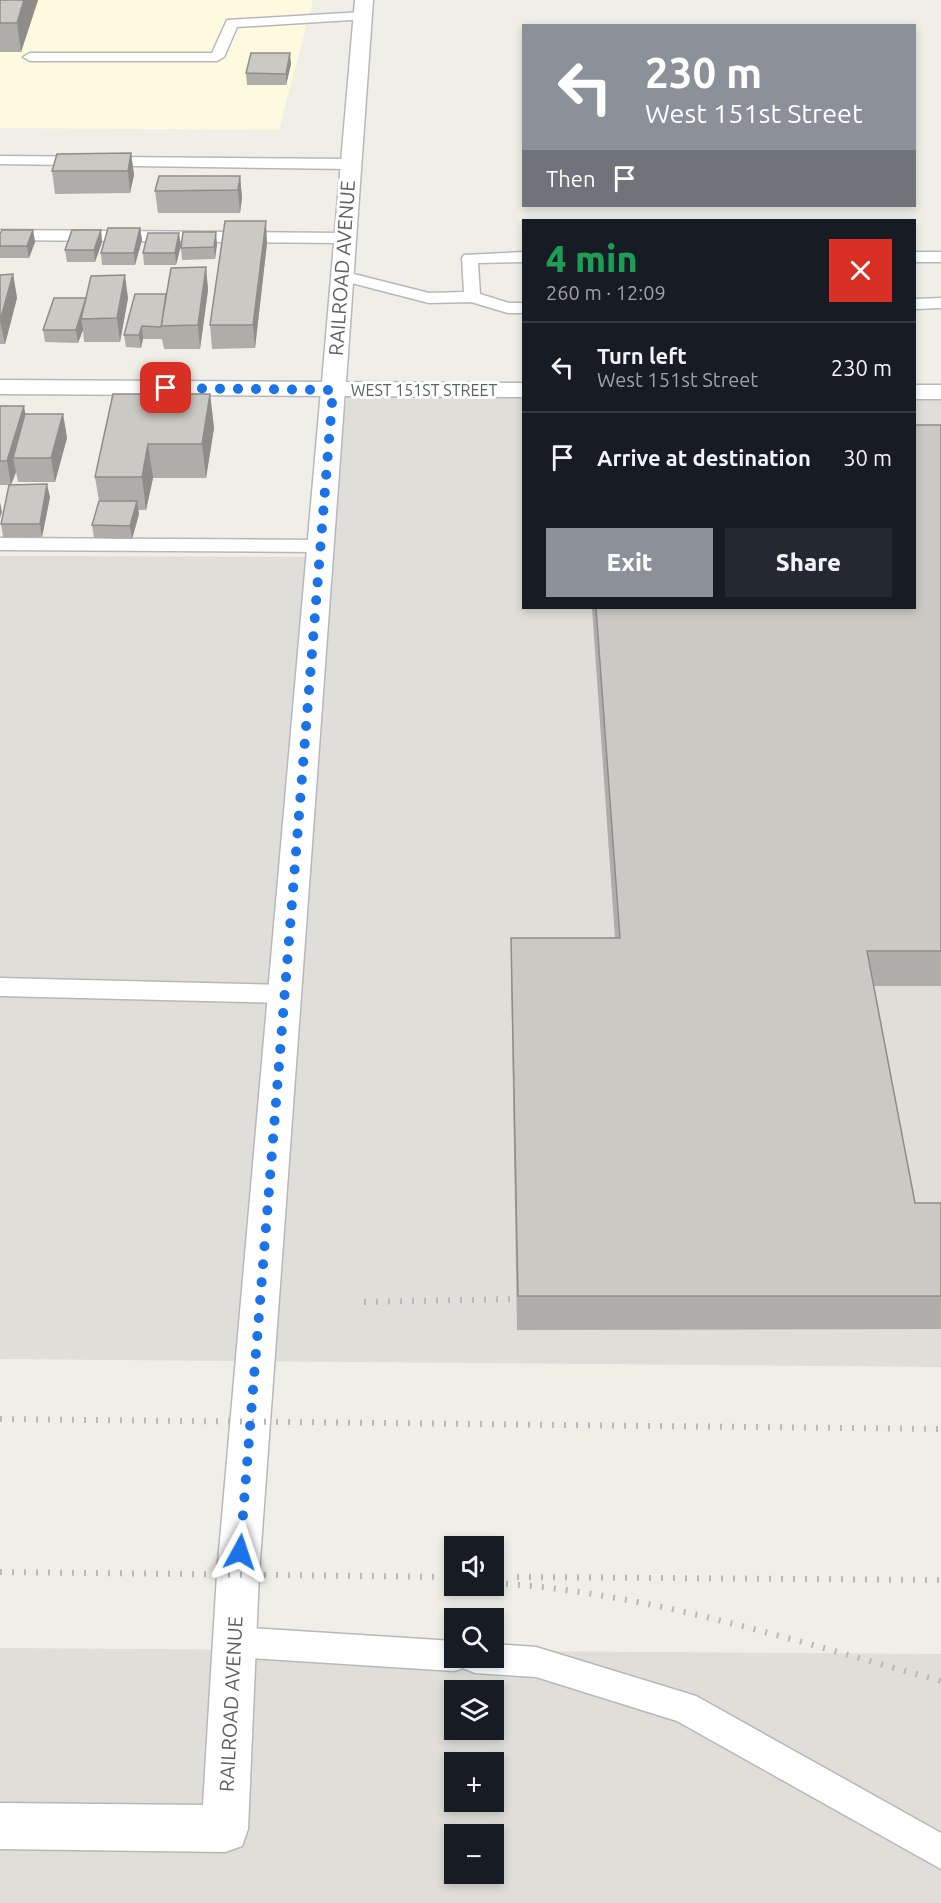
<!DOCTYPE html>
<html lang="en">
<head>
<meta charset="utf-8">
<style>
	:root { --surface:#171b24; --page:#242831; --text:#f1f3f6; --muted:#9ea1a6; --line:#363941; --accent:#8c9099 }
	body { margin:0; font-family:Ubuntu,sans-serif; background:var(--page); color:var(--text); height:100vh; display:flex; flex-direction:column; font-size:22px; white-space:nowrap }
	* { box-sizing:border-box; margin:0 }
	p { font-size:20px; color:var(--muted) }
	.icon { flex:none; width:33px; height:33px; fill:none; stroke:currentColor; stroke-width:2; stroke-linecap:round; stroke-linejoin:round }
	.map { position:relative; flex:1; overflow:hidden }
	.side { position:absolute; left:522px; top:219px; width:394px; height:390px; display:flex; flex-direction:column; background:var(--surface); border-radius:0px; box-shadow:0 3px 9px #0003 }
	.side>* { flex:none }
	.banner { position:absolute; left:522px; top:24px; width:394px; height:183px; border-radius:0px; box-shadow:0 3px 9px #0003; background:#8c9099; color:#fff; overflow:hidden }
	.fabs { position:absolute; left:444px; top:1536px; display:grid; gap:12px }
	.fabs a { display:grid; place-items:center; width:60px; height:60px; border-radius:0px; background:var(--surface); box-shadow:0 3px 9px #0003; font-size:30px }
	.pin { position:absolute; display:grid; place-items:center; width:51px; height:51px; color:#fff; margin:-26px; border-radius:12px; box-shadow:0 3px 9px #0006 }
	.me { position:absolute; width:66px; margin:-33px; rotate:5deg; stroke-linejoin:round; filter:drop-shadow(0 0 4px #0008) }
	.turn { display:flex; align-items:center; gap:21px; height:126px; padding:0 24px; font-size:27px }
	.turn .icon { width:78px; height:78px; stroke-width:2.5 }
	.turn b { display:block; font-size:42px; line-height:51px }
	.then { display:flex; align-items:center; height:57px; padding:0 24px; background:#0003; gap:12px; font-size:22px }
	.round { display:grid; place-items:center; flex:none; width:63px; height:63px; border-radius:0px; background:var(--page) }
	.headline { display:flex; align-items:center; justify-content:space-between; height:102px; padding:0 24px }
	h1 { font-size:36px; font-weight:800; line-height:45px; color:#1e9e55 }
	.button { display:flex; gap:12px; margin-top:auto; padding:12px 24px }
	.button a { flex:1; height:69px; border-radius:0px; background:var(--accent); color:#fff; font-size:24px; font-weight:800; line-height:69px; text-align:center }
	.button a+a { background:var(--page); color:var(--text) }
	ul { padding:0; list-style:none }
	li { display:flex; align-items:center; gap:18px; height:90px; padding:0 24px; border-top:2px solid var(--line) }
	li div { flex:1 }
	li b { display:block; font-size:22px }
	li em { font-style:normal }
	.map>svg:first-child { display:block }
	.commercial { fill:#fdfadf }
	.industrial { fill:#dfded9; fill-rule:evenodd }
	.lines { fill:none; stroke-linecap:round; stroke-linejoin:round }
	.service-casing { stroke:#b7b8bd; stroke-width:3 }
	.minor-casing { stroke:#b7b8bd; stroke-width:3 }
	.tertiary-casing { stroke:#b7b8bd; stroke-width:3 }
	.service { fill:#fff; fill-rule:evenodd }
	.minor { fill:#fff; fill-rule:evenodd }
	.tertiary { fill:#fff; fill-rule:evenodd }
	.rail { stroke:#b7b8b8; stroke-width:6; stroke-dasharray:2 10; stroke-linecap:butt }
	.wall { fill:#afada9 }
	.shaded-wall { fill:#8e8d89 }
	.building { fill:#cbc9c4; stroke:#8e8d89; stroke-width:1.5 }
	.route { stroke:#1a73e8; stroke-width:10; stroke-dasharray:0 18 }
	.labels { text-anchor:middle; stroke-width:6; stroke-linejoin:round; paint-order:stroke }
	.far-street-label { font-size:16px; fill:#5e6166; stroke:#fff }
	.street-label { font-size:20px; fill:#5e6166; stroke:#fff }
</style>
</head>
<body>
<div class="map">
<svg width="941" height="1903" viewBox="0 0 941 1903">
	<rect width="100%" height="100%" fill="#f0efe7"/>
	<path class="commercial" d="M0,0h313l-34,130 -279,-2z"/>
	<g class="industrial">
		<path d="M348,390l175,1 1,217h391v-215h26v974l-941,-8v-803l324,1z"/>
		<path d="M0,1648l454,3v7h40v-7l447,3v249h-941zM454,1690h40v40h-40zM454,1762h40v40h-40zM454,1834h40v40h-40z"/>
	</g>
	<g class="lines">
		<defs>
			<g id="service">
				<path d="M362,12l5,1 2,3 -2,3 -130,8 -13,30 -7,4h-187l-7,-4 7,-4h182l15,-33z"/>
				<path d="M0,156l350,3 8,5 -8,5 -350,-5z"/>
				<path d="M0,230l345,3 8,5 -8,5 -345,-3z"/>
				<path d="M524,252v10l-46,1 2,31 29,9h15v10h-16l-37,-11 -42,1 -93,-24 -2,-3 8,-5 87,22 35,-1 -2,-34 2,-3z"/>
				<rect x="915" y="252" width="26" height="10"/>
				<path d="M941,298v10l-26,1v-10z"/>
				<path d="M0,538l320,2 7,2 3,4 -3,4 -7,2 -320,-2z"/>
				<path d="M0,978l285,7 9,3 3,6 -3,6 -9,3 -285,-7z"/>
				<path d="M235,1627l219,14v17h40v-14l42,3 160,49 245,137v36l-264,-148 -141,-44 -61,-4 -12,-5 -9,3 -219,-14 -11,-4 -5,-11 5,-11z"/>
			</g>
			<path id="minor" d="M333,383l9,2 3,5 -86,1184 -11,255 -6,17 -17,6 -225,-3v-46l203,2 14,-231 104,-1184 3,-5z"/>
			<g id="tertiary">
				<path d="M355,0h18l-27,382 178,1v14l-524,-3v-14l322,2z"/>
				<rect x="915" y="385" width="26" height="14"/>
			</g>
		</defs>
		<use href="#service" class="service-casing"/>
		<use href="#minor" class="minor-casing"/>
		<use href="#tertiary" class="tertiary-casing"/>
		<use href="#service" class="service"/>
		<use href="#minor" class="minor"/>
		<use href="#tertiary" class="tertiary"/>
		<g class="rail">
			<path d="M364,1302l153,-3"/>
			<path d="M0,1419l941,10"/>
			<path d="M0,1572l454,5"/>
			<path d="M517,1577l424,3"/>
			<path d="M494,1583c152,9 301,58 447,98"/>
		</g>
	</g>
	<g class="wall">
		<path d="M0,0h38l-17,52h-21z"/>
		<path d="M291,64l-5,21h-39l-1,-12z"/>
		<path d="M131,153l3,22 -4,18 -75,1 -3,-23z"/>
		<path d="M240,176l2,22 -2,15h-82l-3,-22z"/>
		<path d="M140,228l2,12 -7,25h-33l-1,-12z"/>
		<path d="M33,230l2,12 -6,16h-29v-24z"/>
		<path d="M101,230l1,12 -7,20h-28l-2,-12z"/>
		<path d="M267,243l-12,105 -43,1 -2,-24z"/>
		<path d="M217,244l-2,15 -33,1 -1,-12z"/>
		<path d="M181,245l-5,20h-32l-1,-12z"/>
		<path d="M206,267l2,23 -8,59h-36l-2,-10h-19l-2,9 -15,-1 -2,-12 42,-41z"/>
		<path d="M13,274l4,24 -12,46h-5v-69z"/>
		<path d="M128,298l-8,44h-36l-1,-12 -5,13 -33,-1 -2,-12z"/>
		<path d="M210,394l4,34 -8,50h-53l-7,32h-8l1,4 -7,25 -38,-1 -2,-13 7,-24 -4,-24z"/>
		<path d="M0,406l25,8h38l4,24 -12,44h-37l-2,-10 -5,13 39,12 -8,40h-39l-2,-13 8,-39h-9z"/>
		<path d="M941,425v561h-67l41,217h26v126l-424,1 -6,-357v-35h104l-23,-330h323z"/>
	</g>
	<g class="shaded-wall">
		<path d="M24,0h14l-17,52 -4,-29z"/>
		<path d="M290,53l1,11 -5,21v-11z"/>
		<path d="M131,153l3,22 -4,18 -2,-22z"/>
		<path d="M240,176l2,22 -2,15 -2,-23z"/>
		<path d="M266,221l1,22 -12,105 -2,-23z"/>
		<path d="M140,228l2,12 -7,25 -1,-12z"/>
		<path d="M33,230l2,12 -6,16 -2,-12z"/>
		<path d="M101,230l1,12 -7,20 -1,-12z"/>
		<path d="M216,232l1,12 -2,15 -1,-12z"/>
		<path d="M179,233l2,12 -5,20 -1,-12z"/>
		<path d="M206,267l2,23 -8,59 -2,-24z"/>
		<path d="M13,274l4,24 -12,46 -5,-23z"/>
		<path d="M125,275l3,23 -8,44 -3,-24z"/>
		<path d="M87,298l-6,21 2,11 -5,13 -2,-13z"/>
		<path d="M142,326l1,13 -2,9 -2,-13z"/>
		<path d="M210,394l4,34 -8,50 -4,-34z"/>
		<path d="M24,406l4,24 -15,28 3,14 -5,13 -4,-24z"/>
		<path d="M63,414l4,24 -12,44 -4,-24z"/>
		<path d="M148,444l5,34 -7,32 -4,-33z"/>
		<path d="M47,484l3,13 -8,40 -2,-13z"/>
		<path d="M137,501l2,13 -7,25 -2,-13z"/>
		<path d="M0,502l2,10 -2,6z"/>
	</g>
	<g class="building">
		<path d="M0,0h24l-7,23h-17z"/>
		<path d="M251,53h39l-4,21 -40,-1z"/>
		<path d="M131,153l-3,18h-76l5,-17z"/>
		<path d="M159,176h81l-2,14 -83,1z"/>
		<path d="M225,221h41l-13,104h-43z"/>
		<path d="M108,228h32l-6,25h-33z"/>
		<path d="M2,230h31l-6,16h-27v-12z"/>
		<path d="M72,230h29l-7,20h-29z"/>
		<path d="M183,232h33l-2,15 -33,1z"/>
		<path d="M148,233h31l-4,20h-32z"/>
		<path d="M206,267l-8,58 -37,1 10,-58z"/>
		<path d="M13,274l-13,47v-46z"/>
		<path d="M125,275l-8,43 -36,1 10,-43z"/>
		<path d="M135,294h31l-5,33 -19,-1 -3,9h-15z"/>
		<path d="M54,298h32l-10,32h-33z"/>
		<path d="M113,394h97l-8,50h-54l-6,33h-47z"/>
		<path d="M0,406h24l-17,55h-7z"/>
		<path d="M25,414h38l-12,44h-38z"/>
		<path d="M915,425h26v526h-74l48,252h26v93h-423l-7,-358h109l-24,-330h319z"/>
		<path d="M47,484l-7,40h-39l8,-39z"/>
		<path d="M99,501h38l-7,25 -38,-1z"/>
	</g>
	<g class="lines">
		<path class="route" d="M166,388l167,2 -93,1162"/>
	</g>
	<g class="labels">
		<g class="far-street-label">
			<text x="424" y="396">WEST 151ST STREET</text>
		</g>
		<g class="street-label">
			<text transform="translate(342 268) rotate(-86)" y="7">RAILROAD AVENUE</text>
			<text transform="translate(231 1704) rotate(-87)" y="7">RAILROAD AVENUE</text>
		</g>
	</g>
</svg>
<div class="fabs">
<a><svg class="icon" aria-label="sound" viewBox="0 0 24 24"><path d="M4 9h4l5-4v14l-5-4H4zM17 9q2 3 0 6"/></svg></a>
<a><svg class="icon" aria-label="search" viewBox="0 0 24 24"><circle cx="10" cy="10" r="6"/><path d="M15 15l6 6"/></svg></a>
<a><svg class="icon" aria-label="layers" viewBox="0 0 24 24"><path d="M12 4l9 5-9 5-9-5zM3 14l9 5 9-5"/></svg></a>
<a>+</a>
<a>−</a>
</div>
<div class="pin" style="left:166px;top:388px;background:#d93025"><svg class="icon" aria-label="arrive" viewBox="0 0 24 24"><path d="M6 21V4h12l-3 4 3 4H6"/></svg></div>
<svg class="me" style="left:240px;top:1552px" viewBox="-20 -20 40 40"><path d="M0-17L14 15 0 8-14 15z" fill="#1a73e8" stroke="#fff" stroke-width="4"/></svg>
<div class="banner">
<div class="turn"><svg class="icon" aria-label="left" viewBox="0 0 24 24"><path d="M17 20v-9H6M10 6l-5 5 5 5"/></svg><div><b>230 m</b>West 151st Street</div></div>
<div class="then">Then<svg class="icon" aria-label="arrive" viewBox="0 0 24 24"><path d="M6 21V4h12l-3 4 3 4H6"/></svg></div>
</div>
<section class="side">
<div class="headline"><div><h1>4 min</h1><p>260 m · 12:09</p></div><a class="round" style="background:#d93025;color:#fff"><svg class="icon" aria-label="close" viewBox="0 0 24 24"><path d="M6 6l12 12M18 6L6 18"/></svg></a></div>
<ul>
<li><svg class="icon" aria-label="left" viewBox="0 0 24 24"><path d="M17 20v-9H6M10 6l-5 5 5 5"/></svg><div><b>Turn left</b><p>West 151st Street</p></div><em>230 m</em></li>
<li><svg class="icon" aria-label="arrive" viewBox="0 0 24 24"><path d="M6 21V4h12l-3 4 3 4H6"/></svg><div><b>Arrive at destination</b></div><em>30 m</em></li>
</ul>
<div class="button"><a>Exit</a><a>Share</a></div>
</section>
</div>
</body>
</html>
